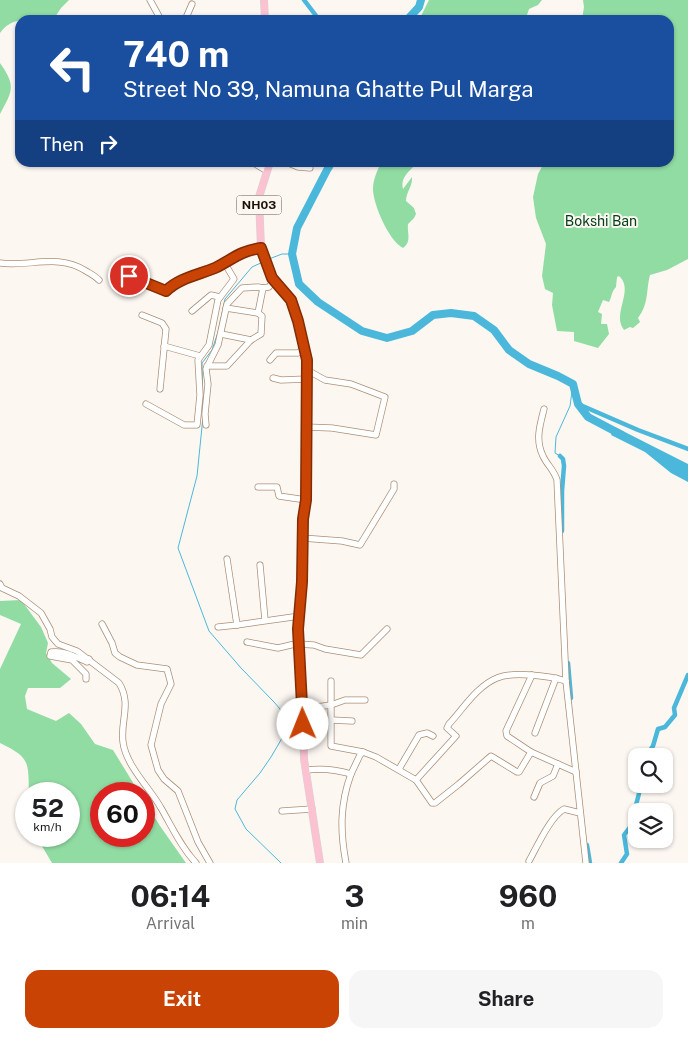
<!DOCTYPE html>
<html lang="en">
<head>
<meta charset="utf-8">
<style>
	:root { --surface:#fff; --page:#f6f6f6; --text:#202124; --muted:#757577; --accent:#c94304 }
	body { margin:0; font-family:"Public Sans",sans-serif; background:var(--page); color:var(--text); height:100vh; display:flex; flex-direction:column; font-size:19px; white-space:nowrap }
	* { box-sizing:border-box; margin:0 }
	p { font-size:16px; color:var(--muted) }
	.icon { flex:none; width:28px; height:28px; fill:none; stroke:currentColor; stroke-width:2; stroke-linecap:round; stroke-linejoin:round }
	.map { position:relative; height:863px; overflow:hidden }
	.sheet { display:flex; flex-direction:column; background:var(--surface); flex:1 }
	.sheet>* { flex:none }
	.guide { position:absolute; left:15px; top:15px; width:659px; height:152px; border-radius:15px; box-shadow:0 1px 4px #0004; background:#1a4fa0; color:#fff; overflow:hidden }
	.buttons { position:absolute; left:628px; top:748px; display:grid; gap:10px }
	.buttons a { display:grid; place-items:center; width:45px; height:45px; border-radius:10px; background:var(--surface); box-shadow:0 1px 4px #0004; font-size:25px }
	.speed { position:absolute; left:15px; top:782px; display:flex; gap:10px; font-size:25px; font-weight:700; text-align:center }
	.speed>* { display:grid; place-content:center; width:65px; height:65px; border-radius:50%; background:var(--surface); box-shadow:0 1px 4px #0004; line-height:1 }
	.speed small { font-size:12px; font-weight:400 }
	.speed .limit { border:8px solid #d22; background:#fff; color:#111 }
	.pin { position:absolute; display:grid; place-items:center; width:42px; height:42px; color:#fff; margin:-21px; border:2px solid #fff; border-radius:50%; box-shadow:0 1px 5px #0007 }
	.me { position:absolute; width:55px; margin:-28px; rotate:359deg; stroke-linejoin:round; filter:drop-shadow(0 0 4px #0008) }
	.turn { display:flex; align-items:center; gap:18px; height:105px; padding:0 25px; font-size:22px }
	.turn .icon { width:65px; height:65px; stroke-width:2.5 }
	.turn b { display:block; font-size:35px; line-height:42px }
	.then { display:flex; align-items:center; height:48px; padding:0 25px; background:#0003; gap:10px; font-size:19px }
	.eta { display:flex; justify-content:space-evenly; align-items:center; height:85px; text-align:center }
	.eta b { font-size:30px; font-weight:700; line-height:35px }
	.action { display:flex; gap:10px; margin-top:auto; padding:10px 25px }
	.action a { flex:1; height:58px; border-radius:15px; background:var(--accent); color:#fff; font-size:20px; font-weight:700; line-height:58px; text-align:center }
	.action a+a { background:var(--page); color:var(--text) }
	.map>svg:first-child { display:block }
	.forest { fill:#91dca3 }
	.water { fill:#4bb8db }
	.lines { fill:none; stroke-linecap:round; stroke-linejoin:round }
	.stream { stroke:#4bb8db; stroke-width:1 }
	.canal { stroke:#4bb8db; stroke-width:4.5 }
	.river { stroke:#4bb8db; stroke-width:8 }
	.minor-casing { stroke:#ab8f75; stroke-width:7 }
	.major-casing { stroke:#d6d4d3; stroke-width:8 }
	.minor { stroke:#fff; stroke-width:5.5 }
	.major { stroke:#fbc2d1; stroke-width:7 }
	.route-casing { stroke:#832c03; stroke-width:12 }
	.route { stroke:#c94304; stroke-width:9 }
	.labels { text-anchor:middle; stroke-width:4; stroke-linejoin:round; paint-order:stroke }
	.shield { fill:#fdf7f2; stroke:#5f564e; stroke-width:1 }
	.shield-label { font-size:12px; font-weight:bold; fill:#1b1108 }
	.park-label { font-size:14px; fill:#05401c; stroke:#fdf7f2 }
</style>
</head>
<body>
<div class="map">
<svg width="688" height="863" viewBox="0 0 688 863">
	<rect width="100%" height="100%" fill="#fdf7f2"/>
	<g class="forest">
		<path d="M0,0h69l-8,8 -8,12c-18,0 -41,-5 -53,13z"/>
		<path d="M429,0h113l-4,5 -9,4 -3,9 -4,2h-103z"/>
		<path d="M583,0h105v259l-21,11 -17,5c-4,15 -1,29 -12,43l2,4 -7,6 -3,-1 -6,3c-13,-16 11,-40 -5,-54l-2,1 -1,10c-5,5 -4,10 -7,15l-6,-2 -5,12 4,2 -1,10h6l2,10 -11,14 -24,-7v-9l-17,-1 -5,-26 1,-12 -8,-4 -3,-13 4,-32 -10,-26 -3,-21 5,-23 6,-11 125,-1v-142h-87l2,-13z"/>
		<path d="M0,63c16,23 13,27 0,51z"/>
		<path d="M381,163h36c-7,8 -17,14 -14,26l9,-12c1,9 -6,15 -6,24l8,7 2,6 -2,4 -6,6c-1,9 4,18 -5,24 -14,-7 -30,-44 -30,-59 0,-9 4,-18 8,-26z"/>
		<path d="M21,600l20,27 7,16 -2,10 6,10 19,16 -11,9h-32l-3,8 2,13 29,12 13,-8 12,11 14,20 18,6 27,44h-39v42h43v-36l16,26 26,37h-134l-16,-27h33v-42h-40c-1,-32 2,-36 -29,-51v-74l21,-45 -21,-9v-14z"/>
	</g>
	<path class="water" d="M615,427l73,37v18l-17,-9 -26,-21 -34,-17z"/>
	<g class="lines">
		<g class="stream">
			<path d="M269,259l13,-5h10"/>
			<path d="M203,408l-1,-45 10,-13 6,-18 7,-33 27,-32 11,-5"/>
			<path d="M203,417l-6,59 -19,72 31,83 32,37 33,34 6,7 7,16 -6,15 -10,17 -11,16 -23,27 -2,9 11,20 35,34"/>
			<path d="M560,456l-5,-3 1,-16 14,-31 3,-22"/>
		</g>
		<g class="canal">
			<path d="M304,0l13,17 7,3"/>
			<path d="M578,404l60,26 50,19"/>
			<path d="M560,456l3,3 1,7 -2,25v40"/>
			<path d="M568,663l3,35"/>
			<path d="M647,756l1,-3 5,-7 5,-17 7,-2 10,-12 -1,-7 14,-33"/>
			<path d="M636,812c-2,-10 6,-18 3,-28"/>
			<path d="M587,845l3,18"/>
			<path d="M621,863l6,-9 -3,-19 9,-12 3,-10"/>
		</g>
		<g class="river">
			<path d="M407,20l12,-13 2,-7"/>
			<path d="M332,162l-5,8 -30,58 -5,26 7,30 19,18 44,29 25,7 25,-7 21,-16 18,-2 23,3 20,14 15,20 20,14 29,12 15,8 5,20 10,13 34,18"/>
		</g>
		<defs>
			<g id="minor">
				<path d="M150,0l11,20"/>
				<path d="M185,20l7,-16"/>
				<path d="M252,162l15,9"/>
				<path d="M286,162l12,5 12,1"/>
				<path d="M0,263c30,4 59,-10 86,8 5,3 9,5 13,9"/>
				<path d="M129,276l37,15c13,-13 32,-16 49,-23 18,-9 25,-17 46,-20"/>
				<path d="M226,308l32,5"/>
				<path d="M192,311l19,-16 9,2"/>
				<path d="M142,315l20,8 4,6 -6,60"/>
				<path d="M221,334l30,6"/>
				<path d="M164,346l36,10"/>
				<path d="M270,360l6,-7h22l5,-4"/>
				<path d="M207,366h20l24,-26 10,-6 1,-18 -4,-3 5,-25 6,-1 5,-7"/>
				<path d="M273,378l8,2 26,-1"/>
				<path d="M146,404l38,21h13l3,-30 -2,-35 11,-15 9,-45 16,-21 -10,-17"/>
				<path d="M544,409c-4,16 -9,31 -1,47 4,9 11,14 14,24l9,201 20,182"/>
				<path d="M206,425l-1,-11 3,-30 -2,-15 12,-24 9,-41 15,-16 16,-1 5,1"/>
				<path d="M306,427l26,1 44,7 9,-38 -34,-13 -26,-4 -18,-10"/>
				<path d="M258,487h19l2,9 27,4"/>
				<path d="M302,538l40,3 18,4 34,-56v-5"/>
				<path d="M227,559l10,66 63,-9"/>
				<path d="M260,565l5,55"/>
				<path d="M0,584l2,4 17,8 22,17 9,16 2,8 6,7 19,7 42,32c13,21 1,38 4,59 3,24 27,46 38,66 11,19 20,39 35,55"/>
				<path d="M102,624l10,19 3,10 5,4 17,8 30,4 4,15 -10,20 -10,41 7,25 6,9 14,12 20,51 12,21"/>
				<path d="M218,627l19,-2"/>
				<path d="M247,642l31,6 17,-4 3,1"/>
				<path d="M298,644l16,1 11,4 36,6 26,-26"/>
				<path d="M86,679v-5l-14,-14 -22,-4 1,-4c13,-2 25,5 36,10l2,-3"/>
				<path d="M331,681v65l32,6"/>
				<path d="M302,709l29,-4 14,-5h20"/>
				<path d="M331,720l21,1"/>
				<path d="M535,733l21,-55"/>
				<path d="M531,752l45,20"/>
				<path d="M399,769l20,-34 8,-2 6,3"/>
				<path d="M306,770c16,-2 29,-1 45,4l9,-19 3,-3 13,5 40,23 40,-44 -9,-8 2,-4c14,-15 28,-38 48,-46 15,-7 53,-2 69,3"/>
				<path d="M416,780l16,23h3l24,-19 32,-28 26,16h2l12,-20 -24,-16 -1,-5 26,-56"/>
				<path d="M534,797l6,-14 13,-7 5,-12"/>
				<path d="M282,811l30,-2"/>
				<path d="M529,861c8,-14 21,-44 35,-52l16,4"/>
				<path d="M346,863c-6,-32 -6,-59 5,-89"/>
			</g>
			<g id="major">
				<path d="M264,0l1,20"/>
				<path d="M270,162l-11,35 2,51 11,30 19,21 7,22 9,39 -1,140 -3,19 -1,63 -4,47 1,29 3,28 2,73 16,104"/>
			</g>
		</defs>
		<use href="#minor" class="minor-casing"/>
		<use href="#major" class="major-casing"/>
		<use href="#minor" class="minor"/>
		<use href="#major" class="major"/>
	</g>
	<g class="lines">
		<defs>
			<path id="route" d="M129,276l37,15c13,-13 32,-16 49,-23 18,-9 25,-17 46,-20l11,30 19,22 7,21 9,39 -1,140 -3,19 -1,63 -4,47 5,95"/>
		</defs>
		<use href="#route" class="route-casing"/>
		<use href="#route" class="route"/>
	</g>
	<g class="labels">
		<rect class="shield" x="236.5" y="195.5" width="45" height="19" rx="4"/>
		<g class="shield-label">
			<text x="259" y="209">NH03</text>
		</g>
		<g class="park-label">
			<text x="601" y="226">Bokshi Ban</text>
		</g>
	</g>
</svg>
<div class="buttons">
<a><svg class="icon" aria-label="search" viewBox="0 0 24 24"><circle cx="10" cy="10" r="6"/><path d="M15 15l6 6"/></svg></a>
<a><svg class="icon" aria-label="layers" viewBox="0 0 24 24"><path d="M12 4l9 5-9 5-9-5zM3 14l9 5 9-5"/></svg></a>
</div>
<div class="speed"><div>52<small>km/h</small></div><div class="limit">60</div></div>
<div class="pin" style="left:129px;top:276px;background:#d93025"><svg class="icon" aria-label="arrive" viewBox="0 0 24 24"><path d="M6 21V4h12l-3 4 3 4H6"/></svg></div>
<svg class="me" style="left:303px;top:724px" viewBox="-20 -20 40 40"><circle r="19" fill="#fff"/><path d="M0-13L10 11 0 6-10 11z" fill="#c94304"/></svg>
<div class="guide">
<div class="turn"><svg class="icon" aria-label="left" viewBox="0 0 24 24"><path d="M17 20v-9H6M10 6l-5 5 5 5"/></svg><div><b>740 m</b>Street No 39, Namuna Ghatte Pul Marga</div></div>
<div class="then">Then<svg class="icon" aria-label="right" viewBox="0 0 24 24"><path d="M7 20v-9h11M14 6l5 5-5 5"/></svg></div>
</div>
</div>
<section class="sheet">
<div class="eta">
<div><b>06:14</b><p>Arrival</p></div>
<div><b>3</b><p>min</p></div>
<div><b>960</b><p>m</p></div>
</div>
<div class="action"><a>Exit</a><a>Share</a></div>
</section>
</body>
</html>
